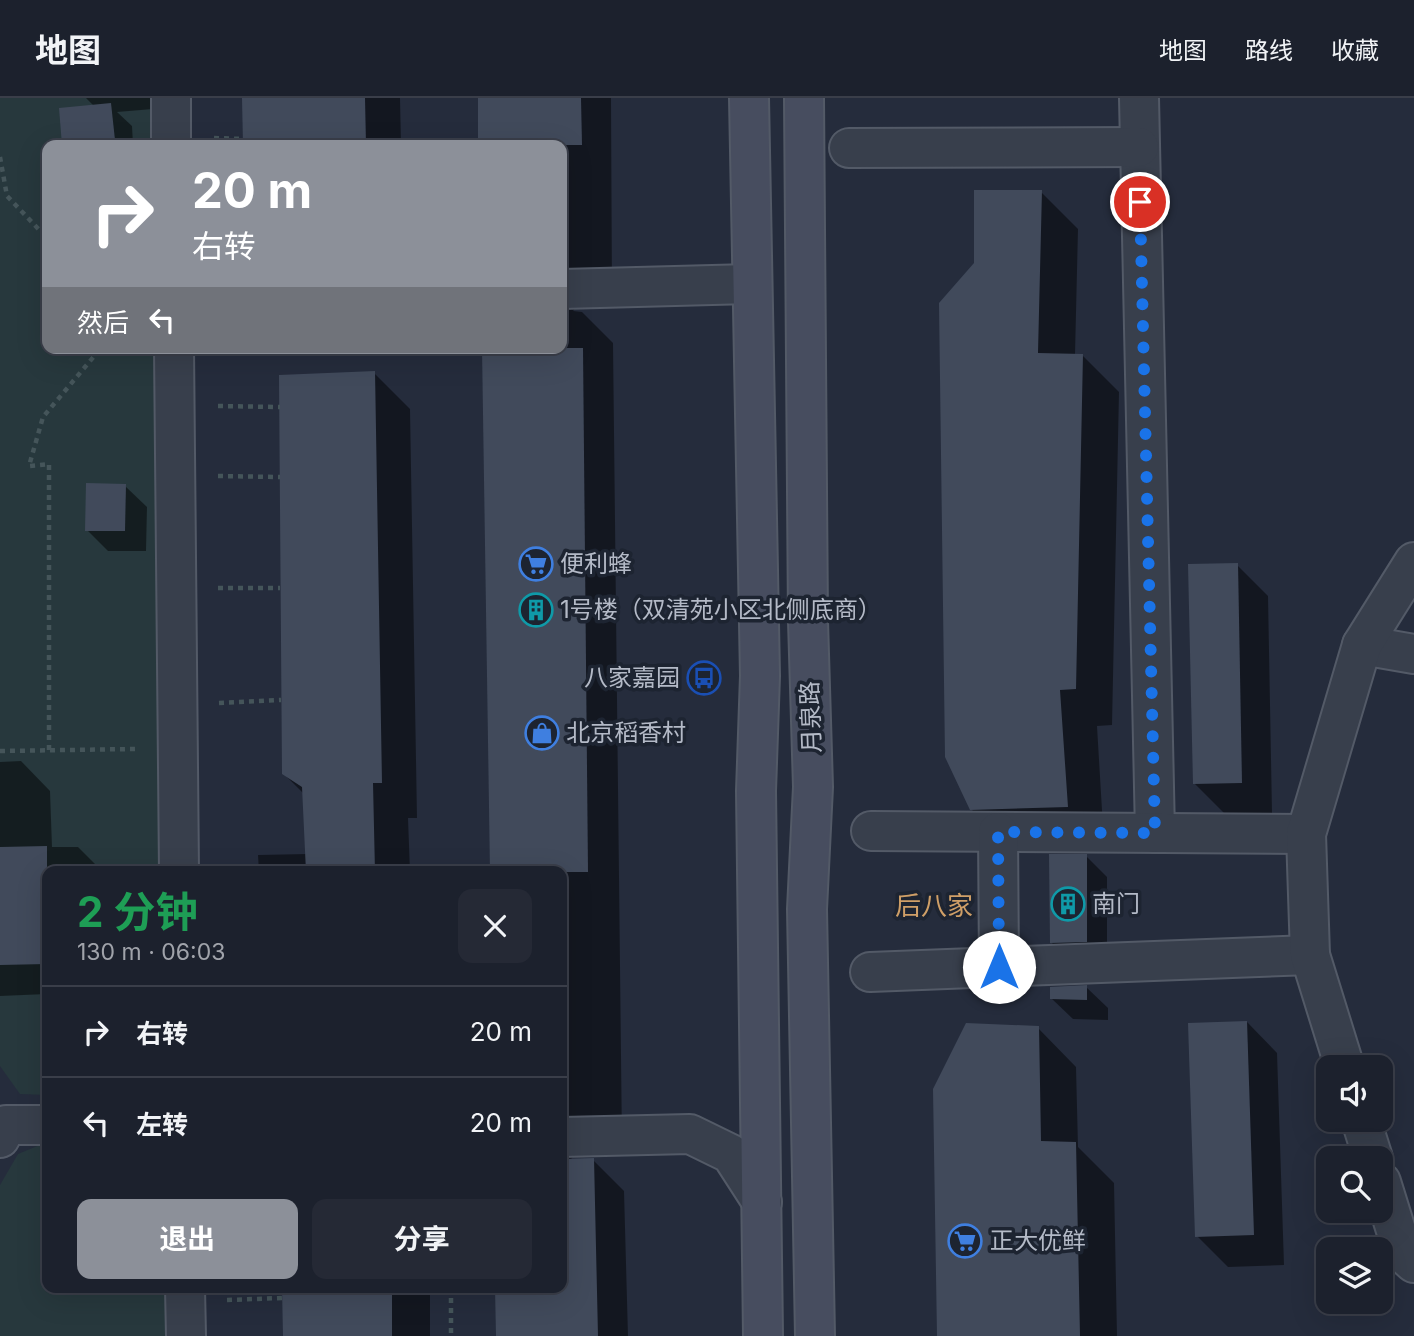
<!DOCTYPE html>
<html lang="zh">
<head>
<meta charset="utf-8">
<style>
	:root { --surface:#1c212d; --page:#252935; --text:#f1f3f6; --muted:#a0a3aa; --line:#3a3e49; --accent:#8c9099 }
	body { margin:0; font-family:Inter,"Noto Sans SC",sans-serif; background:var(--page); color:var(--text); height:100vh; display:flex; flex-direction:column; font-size:26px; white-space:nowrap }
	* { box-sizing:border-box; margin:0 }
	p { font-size:23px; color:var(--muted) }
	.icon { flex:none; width:38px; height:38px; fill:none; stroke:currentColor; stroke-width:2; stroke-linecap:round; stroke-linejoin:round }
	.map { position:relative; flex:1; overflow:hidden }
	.sheet { position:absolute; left:42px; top:768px; width:525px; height:427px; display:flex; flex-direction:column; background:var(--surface); border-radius:14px; box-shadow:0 7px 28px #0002,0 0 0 2px var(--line) }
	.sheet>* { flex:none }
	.banner { position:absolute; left:42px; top:42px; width:525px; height:214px; border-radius:14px; box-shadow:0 7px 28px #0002,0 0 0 2px var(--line); background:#8c9099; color:#fff; overflow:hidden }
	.buttons { position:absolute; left:1316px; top:957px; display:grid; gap:14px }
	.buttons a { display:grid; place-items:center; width:77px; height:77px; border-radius:14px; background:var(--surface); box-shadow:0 7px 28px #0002,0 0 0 2px var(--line); font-size:35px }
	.pin { position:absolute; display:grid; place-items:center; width:60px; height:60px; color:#fff; margin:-30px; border:4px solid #fff; border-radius:50%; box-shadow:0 2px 7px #0007 }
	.me { position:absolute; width:77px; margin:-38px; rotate:0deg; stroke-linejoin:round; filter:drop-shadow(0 0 5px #0008) }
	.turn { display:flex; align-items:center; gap:24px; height:147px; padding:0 35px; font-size:32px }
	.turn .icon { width:91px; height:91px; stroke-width:2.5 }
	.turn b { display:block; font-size:49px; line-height:60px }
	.then { display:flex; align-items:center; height:66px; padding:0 35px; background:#0003; gap:14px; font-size:26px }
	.round { display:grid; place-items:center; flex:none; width:74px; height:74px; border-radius:14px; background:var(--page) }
	.head { display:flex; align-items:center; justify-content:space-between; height:119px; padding:0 35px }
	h1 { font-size:42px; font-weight:700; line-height:52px; color:#1e9e55 }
	.primary-button { display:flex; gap:14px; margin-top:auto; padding:14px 35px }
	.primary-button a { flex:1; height:80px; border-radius:14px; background:var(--accent); color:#fff; font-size:28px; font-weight:700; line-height:80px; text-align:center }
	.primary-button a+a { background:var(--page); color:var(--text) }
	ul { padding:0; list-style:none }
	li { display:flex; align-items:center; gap:21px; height:91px; padding:0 35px; border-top:2px solid var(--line) }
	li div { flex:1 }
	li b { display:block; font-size:26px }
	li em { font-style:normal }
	header { display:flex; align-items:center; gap:42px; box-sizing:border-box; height:98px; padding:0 35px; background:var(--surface); border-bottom:2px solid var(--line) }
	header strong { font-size:33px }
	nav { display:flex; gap:38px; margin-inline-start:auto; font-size:24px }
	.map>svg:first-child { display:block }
	.green { fill:#27383d }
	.shadow { fill:#0007 }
	.building { fill:#414a5b }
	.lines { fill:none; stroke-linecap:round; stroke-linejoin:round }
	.minor-casing { stroke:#535a67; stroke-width:42 }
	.secondary-casing { stroke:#535a67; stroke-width:42 }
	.path { stroke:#45555a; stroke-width:4.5; stroke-dasharray:5 5; stroke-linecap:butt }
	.minor { stroke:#383f4c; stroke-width:38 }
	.secondary { stroke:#474d5f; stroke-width:38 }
	.route { stroke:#1a73e8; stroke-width:12; stroke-dasharray:0 21.6 }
	.labels { text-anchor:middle; stroke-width:7; stroke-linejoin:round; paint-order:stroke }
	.poi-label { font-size:24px; fill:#b4bac7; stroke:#1d2431; text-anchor:start }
	.street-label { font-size:24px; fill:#b4bac7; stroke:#1d2431 }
	.neighbourhood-label { font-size:26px; fill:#cf9f67; stroke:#1d2431 }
</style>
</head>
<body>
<header>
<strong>地图</strong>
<nav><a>地图</a><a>路线</a><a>收藏</a></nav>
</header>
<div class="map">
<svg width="1414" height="1238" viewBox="0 0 1414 1238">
	<rect width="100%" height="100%" fill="#252c3c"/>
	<g class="green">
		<path d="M0,0h162v47h-115v203h117l5,523 -122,1v223l-27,-1 -20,-28z"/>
		<path d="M47,1044v146h128l-1,48h-174v-151l18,-31z"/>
	</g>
	<g class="shadow">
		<path d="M86,0h66l1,11 -36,3 15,14 1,19h-68l30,-38z"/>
		<path d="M244,0h156l1,47h-156z"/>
		<path d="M480,0h131l1,199 -30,3 -9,11 9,1 31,31 9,801 -40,4 -11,11 22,1 31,31 4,145h-130l-1,-48h65v-1143h-82z"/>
		<path d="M1041,94l37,37 -3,126h7l37,37 -7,333 -15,1 7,118 -96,2 -37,-37z"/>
		<path d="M374,275l36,36 7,409h-9l2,54h-151l-1,-17 49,-1 -3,-60 -21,-21z"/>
		<path d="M125,388l22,21 -1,44h-38l-21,-21z"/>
		<path d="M1237,467l31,31 4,217 -47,1 -31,-31z"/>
		<path d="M21,663l29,30 2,56h26l25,25h-56v122l-47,2v-234z"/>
		<path d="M1086,758l21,21v85l-35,2 -21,-22z"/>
		<path d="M1086,889l22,21v12l-35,-1 -22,-21z"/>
		<path d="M1247,924l30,31 7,212 -56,2 -31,-31z"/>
		<path d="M1038,930l38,39 2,80 36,36 3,153h-179z"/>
		<rect x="284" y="1190" width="146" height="48"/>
	</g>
	<g class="building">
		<path d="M242,0h123l1,47h-123z"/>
		<path d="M478,0h103l1,47h-104z"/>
		<path d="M111,5l4,37 -53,5 -3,-37z"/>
		<path d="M974,92h68l-4,163 45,1 -7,335 -16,1 8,117 -98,3 -25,-53 -6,-454 35,-40z"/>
		<path d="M482,250h101l5,524h-98z"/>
		<path d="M375,273l7,412h-9l2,89h-69l-4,-85 -20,-13 -3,-399z"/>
		<path d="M86,385l40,1 -1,47h-40z"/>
		<path d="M1238,465l4,220 -49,1 -5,-220z"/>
		<path d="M47,748v118l-47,1v-118z"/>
		<path d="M1049,756h38v88l-37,1z"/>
		<path d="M1087,887v15l-37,-1v-12z"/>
		<path d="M1247,923l7,214 -59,2 -7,-214z"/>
		<path d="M966,925l73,3 2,115 35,1 4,194h-143l-4,-247z"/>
		<path d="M594,1060l4,178h-102l-1,-48h67v-129z"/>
		<path d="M282,1190h110v48h-109z"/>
	</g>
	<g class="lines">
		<defs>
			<g id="minor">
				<path d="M171,0v47"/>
				<path d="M1139,0l16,735"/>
				<path d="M849,50l290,-1"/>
				<path d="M562,191l188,-5"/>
				<path d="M174,250l5,524"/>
				<path d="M1362,547l52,9"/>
				<path d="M871,733l435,3"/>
				<path d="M998,734l1,135"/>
				<path d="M870,874l440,-17"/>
				<path d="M1345,970l-35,-113 -4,-121 56,-189 52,-83"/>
				<path d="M1361,1022l12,38"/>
				<path d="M562,1039l128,-3 41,20 31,48"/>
				<path d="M0,1040l6,-13h41"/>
				<path d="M1381,1084l22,71 11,10"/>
				<path d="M185,1190l1,48"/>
			</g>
			<g id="secondary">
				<path d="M749,0l11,578 -4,115 7,545"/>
				<path d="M804,0l4,523 5,166 -6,122 8,427"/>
			</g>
		</defs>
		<use href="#minor" class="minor-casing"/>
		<use href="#secondary" class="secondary-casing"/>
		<g class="path">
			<path d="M214,40l29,1"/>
			<path d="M0,59l7,39 40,42"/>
			<path d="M218,308l62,1"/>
			<path d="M218,378l62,1"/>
			<path d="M218,490h62"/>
			<path d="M219,605l62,-3"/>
			<path d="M49,652v-286l-20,2 14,-49 58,-69"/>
			<path d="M0,653l135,-2"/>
			<path d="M451,1190v48"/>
			<path d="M227,1202l55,-2"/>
		</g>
		<use href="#minor" class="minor"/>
		<use href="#secondary" class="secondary"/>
	</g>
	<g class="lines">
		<path class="route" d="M999,869l-1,-135 157,1 -15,-631"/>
	</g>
	<defs>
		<symbol id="supermarket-ring" viewBox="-11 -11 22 22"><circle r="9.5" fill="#1d2431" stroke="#3f7fe0" stroke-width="1.5"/><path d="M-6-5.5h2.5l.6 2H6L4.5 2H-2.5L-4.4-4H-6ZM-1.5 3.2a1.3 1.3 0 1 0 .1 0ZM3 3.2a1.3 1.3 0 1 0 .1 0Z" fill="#3f7fe0"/></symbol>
		<symbol id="building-ring" viewBox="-11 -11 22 22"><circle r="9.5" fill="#1d2431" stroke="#0f9aa8" stroke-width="1.5"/><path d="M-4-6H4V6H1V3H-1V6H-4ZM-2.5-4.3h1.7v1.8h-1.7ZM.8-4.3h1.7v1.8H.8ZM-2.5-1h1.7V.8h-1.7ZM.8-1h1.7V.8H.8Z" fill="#0f9aa8"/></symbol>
		<symbol id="bus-ring" viewBox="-11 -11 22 22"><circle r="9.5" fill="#1d2431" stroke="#1a4fb4" stroke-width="1.5"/><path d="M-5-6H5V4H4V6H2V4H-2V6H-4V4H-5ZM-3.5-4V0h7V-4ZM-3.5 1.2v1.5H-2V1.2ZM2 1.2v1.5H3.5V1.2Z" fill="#1a4fb4"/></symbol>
		<symbol id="shop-ring" viewBox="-11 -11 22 22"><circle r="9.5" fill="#1d2431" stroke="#3f7fe0" stroke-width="1.5"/><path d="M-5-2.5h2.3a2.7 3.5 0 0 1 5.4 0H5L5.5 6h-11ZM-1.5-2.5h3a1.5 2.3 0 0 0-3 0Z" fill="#3f7fe0"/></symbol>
	</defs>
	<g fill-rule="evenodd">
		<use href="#supermarket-ring" x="517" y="447" width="38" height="38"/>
		<use href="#building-ring" x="517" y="493" width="38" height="38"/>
		<use href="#bus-ring" x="685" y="561" width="38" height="38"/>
		<use href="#shop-ring" x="523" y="616" width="38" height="38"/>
		<use href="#building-ring" x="1049" y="787" width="38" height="38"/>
		<use href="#supermarket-ring" x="946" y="1124" width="38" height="38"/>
	</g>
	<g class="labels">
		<g class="poi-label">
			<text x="560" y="474">便利蜂</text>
			<text x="560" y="520">1号楼（双清苑小区北侧底商）</text>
			<text x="680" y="588" text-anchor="end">八家嘉园</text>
			<text x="566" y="643">北京稻香村</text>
			<text x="1092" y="814">南门</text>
			<text x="990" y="1151">正大优鲜</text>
		</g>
		<g class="street-label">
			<text transform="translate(811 619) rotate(-92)" y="8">月泉路</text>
		</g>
		<g class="neighbourhood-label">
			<text x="934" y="817">后八家</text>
		</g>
	</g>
</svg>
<div class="buttons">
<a><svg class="icon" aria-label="sound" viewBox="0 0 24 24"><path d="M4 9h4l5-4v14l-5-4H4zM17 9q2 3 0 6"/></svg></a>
<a><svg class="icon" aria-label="search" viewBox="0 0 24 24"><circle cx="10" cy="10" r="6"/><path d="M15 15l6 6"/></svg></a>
<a><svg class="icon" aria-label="layers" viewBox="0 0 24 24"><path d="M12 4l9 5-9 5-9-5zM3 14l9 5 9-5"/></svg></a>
</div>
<div class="pin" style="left:1140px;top:104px;background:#d93025"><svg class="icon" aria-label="arrive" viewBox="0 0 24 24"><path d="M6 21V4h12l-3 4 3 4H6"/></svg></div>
<svg class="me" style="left:999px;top:869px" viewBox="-20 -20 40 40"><circle r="19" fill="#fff"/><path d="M0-13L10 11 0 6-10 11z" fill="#1a73e8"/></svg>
<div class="banner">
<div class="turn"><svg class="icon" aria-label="right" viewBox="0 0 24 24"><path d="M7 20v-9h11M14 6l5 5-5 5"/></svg><div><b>20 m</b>右转</div></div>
<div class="then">然后<svg class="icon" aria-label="left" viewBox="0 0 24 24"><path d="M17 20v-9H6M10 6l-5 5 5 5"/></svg></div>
</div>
<section class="sheet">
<div class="head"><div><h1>2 分钟</h1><p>130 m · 06:03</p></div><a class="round"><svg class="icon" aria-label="close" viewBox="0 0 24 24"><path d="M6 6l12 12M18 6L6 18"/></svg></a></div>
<ul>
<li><svg class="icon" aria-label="right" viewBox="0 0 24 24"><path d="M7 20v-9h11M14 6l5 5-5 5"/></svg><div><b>右转</b></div><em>20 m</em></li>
<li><svg class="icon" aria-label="left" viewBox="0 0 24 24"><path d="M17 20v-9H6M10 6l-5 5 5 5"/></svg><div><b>左转</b></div><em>20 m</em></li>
</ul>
<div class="primary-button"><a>退出</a><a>分享</a></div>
</section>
</div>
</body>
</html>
